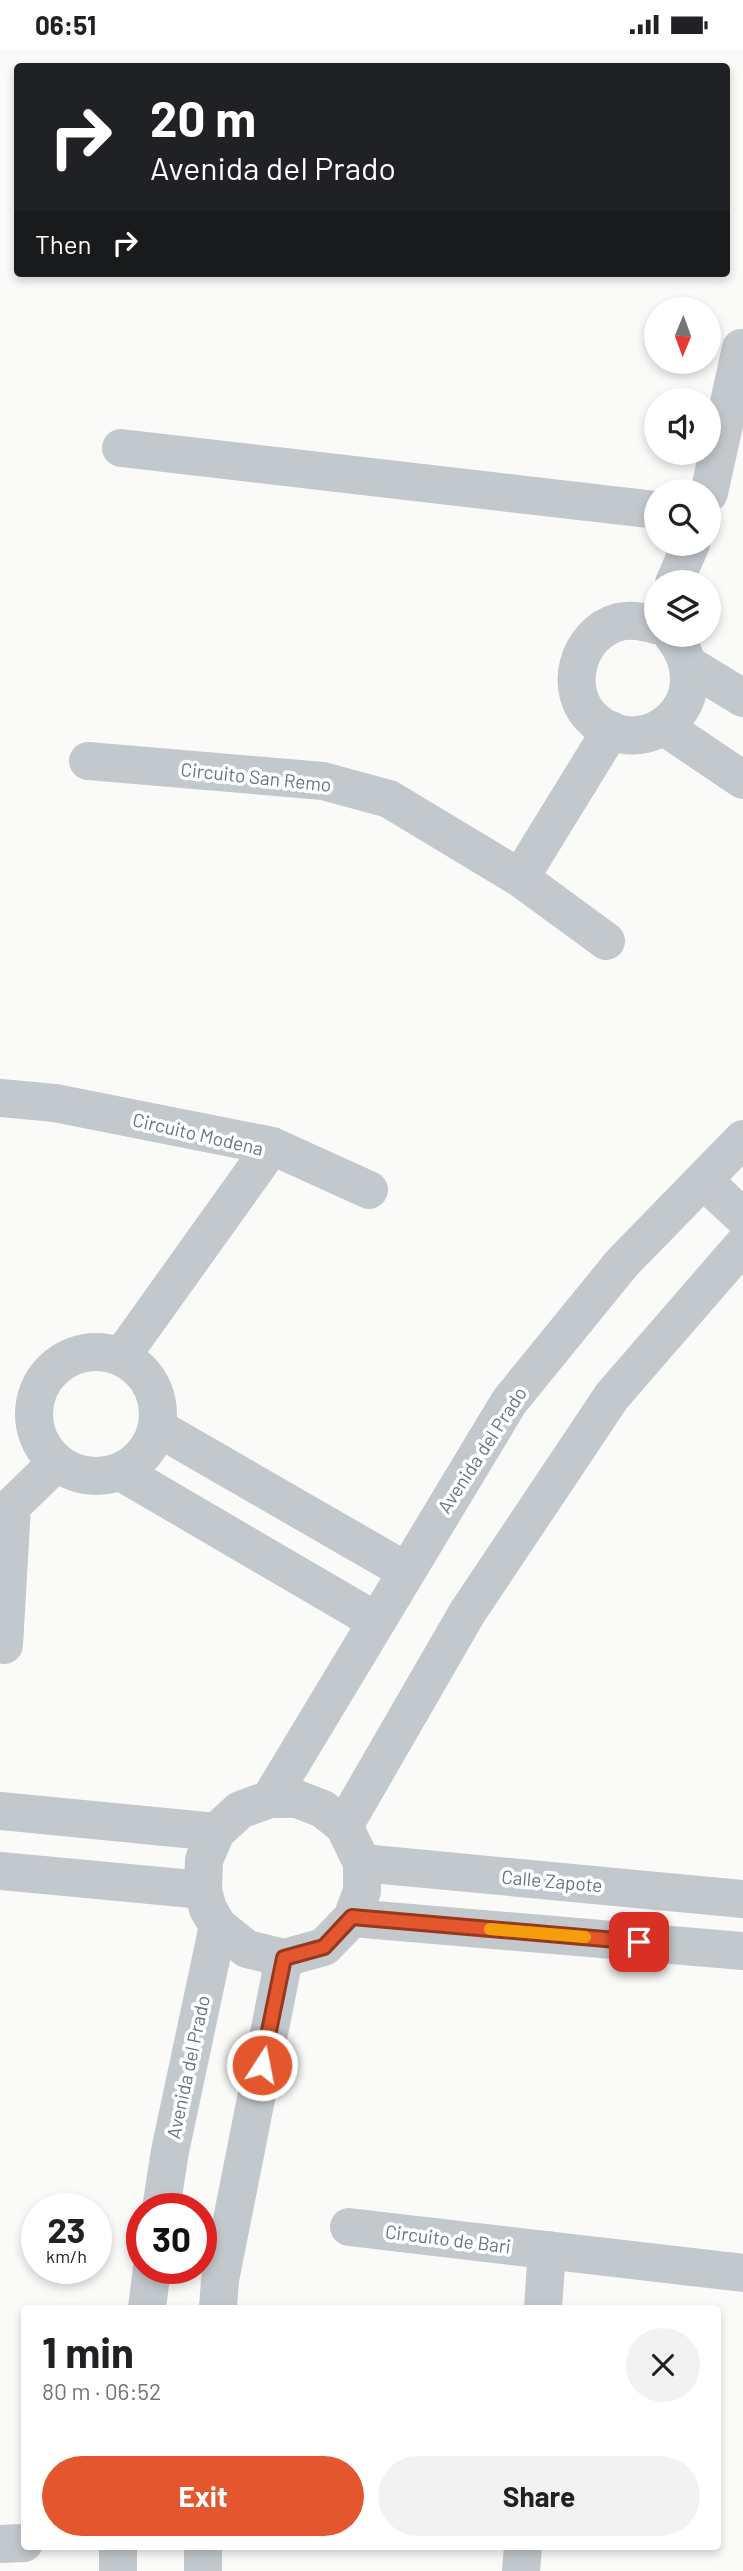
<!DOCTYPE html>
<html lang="en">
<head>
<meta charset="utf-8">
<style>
	:root { --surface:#fff; --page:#f2f2f2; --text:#202124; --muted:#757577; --accent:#e4572e }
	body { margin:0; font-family:Barlow,sans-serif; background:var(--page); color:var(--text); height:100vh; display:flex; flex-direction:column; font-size:26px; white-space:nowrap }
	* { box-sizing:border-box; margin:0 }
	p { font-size:23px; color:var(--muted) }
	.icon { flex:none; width:38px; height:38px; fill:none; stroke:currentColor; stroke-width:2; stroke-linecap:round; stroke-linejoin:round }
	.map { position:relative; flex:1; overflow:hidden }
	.drawer { position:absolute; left:21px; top:2256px; width:700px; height:245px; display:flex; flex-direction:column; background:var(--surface); border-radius:7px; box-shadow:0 4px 10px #0003 }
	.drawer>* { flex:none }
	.top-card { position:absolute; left:14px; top:14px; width:716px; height:214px; border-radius:7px; box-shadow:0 4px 10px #0003; background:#202124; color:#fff; overflow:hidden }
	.needle { width:46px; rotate:181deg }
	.tools { position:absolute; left:644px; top:248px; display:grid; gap:14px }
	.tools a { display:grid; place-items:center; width:77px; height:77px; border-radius:50%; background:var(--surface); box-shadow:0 4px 10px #0003; font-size:35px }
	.speed { position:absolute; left:21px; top:2144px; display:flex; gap:14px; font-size:35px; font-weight:700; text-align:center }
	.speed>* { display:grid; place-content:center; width:91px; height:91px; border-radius:50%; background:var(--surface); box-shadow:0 4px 10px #0003; line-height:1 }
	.speed small { font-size:18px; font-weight:400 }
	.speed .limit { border:10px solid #d22; background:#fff; color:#111 }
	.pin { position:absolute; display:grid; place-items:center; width:60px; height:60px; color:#fff; margin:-30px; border-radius:14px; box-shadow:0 4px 10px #0006 }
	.me { position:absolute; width:77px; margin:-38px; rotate:11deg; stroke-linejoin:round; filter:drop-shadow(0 0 5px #0008) }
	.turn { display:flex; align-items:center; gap:24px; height:147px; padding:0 21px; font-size:32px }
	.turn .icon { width:91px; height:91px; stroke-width:2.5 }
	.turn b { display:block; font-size:49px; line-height:60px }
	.then { display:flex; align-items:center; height:66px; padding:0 21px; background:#0003; gap:14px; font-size:26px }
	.round { display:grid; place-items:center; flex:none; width:74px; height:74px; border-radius:37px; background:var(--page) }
	.summary { display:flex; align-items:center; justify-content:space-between; height:119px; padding:0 21px }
	h1 { font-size:42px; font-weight:700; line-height:52px }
	.action { display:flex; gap:14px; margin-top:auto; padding:14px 21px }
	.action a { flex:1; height:80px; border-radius:42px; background:var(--accent); color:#fff; font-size:28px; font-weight:700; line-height:80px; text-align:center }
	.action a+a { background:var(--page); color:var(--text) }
	.status { display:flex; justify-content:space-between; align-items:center; height:49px; padding:0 35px; background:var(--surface); direction:ltr }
	.status svg { height:19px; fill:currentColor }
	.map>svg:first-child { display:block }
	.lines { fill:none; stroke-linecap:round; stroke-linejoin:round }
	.minor { stroke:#c3c8cc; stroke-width:38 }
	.route-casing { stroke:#94391e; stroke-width:18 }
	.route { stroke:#e4572e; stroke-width:12 }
	.slow { stroke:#f59e0b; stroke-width:12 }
	.labels { text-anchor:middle; stroke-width:7; stroke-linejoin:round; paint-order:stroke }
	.street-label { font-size:19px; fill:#657683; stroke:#fff }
</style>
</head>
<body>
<div class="status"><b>06:51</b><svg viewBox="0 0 49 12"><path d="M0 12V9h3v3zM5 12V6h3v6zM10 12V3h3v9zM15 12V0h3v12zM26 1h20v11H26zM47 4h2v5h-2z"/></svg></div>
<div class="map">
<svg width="743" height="2522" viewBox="0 0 743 2522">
	<rect width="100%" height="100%" fill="#fafaf8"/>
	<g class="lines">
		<g class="minor">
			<path d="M121,399l535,62"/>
			<path d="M709,444l32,-145"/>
			<path d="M674,534l17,-39"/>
			<path d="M656,576c-12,-3 -24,-6 -37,-3 -42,11 -58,70 -24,99 51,44 129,-21 77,-86"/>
			<path d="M689,616l54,33"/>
			<path d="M663,677l80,54"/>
			<path d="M88,712l235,20 66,18 131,79 86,63"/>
			<path d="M520,829l91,-148"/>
			<path d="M0,1049l55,5 217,43 97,44"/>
			<path d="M704,1132l39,36"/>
			<circle cx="96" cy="1365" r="62"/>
			<path d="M121,1308l151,-211"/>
			<path d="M158,1379l248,143"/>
			<path d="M121,1423l255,149"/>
			<path d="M4,1596l8,-139 44,-43"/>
			<path d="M270,1750h27l26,10 21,17 18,37v28l-10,27 -28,29 -40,11 -37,-9 -29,-23 -10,-17 -5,-19 1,-30 12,-28 24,-22 30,-11 239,-397 113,-139 121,-124"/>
			<path d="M0,1762l216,21"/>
			<path d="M344,1777l123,-213 145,-217 131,-151"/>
			<path d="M362,1814l381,36"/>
			<path d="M0,1822l203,19"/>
			<path d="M352,1869l391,33"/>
			<path d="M161,2160l9,-58 48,-225"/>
			<path d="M349,2178l394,46"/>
			<path d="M147,2259l5,-40"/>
			<path d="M218,2259l2,-28 64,-322"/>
			<path d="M543,2259l4,-58"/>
			<path d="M0,2495l24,-1"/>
			<path d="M203,2497v25"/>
			<path d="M118,2522v-25"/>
			<path d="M521,2522l2,-25"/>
		</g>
	</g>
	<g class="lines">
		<defs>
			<path id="route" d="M262,2016l22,-107 40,-11 28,-30 287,25"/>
		</defs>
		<use href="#route" class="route-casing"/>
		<use href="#route" class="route"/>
		<path class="slow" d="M490,1880l95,8"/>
	</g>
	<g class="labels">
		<g class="street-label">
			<text transform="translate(256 728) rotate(6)" y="7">Circuito San Remo</text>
			<text transform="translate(198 1085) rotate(13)" y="7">Circuito Modena</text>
			<text transform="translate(482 1401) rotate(-57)" y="7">Avenida del Prado</text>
			<text transform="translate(552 1832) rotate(5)" y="7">Calle Zapote</text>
			<text transform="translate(188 2018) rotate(-78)" y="7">Avenida del Prado</text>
			<text transform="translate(448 2190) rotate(7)" y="7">Circuito de Bari</text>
		</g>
	</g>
</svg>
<div class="tools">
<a><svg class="needle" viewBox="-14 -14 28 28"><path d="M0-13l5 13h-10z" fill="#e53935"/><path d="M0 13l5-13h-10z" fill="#757577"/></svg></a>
<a><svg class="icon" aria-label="sound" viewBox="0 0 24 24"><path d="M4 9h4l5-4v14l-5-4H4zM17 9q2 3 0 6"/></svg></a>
<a><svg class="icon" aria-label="search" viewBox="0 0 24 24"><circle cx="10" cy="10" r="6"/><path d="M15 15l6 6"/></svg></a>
<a><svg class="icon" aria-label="layers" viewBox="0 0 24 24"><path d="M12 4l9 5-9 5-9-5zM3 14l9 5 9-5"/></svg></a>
</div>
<div class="speed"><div>23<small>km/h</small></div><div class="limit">30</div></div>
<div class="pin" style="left:639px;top:1893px;background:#d93025"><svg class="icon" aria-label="arrive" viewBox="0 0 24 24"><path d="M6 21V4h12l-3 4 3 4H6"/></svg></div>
<svg class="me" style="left:262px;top:2016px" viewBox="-20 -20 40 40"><circle r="17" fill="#e4572e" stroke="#fff" stroke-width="3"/><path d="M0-11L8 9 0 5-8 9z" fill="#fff"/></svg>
<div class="top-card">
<div class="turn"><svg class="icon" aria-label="right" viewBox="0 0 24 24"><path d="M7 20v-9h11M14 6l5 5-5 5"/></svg><div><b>20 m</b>Avenida del Prado</div></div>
<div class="then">Then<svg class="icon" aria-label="right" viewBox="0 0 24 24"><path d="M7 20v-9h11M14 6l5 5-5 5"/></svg></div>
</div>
<section class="drawer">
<div class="summary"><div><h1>1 min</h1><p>80 m · 06:52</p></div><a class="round"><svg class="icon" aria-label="close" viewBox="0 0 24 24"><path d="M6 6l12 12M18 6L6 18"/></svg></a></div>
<div class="action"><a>Exit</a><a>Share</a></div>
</section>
</div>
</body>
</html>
